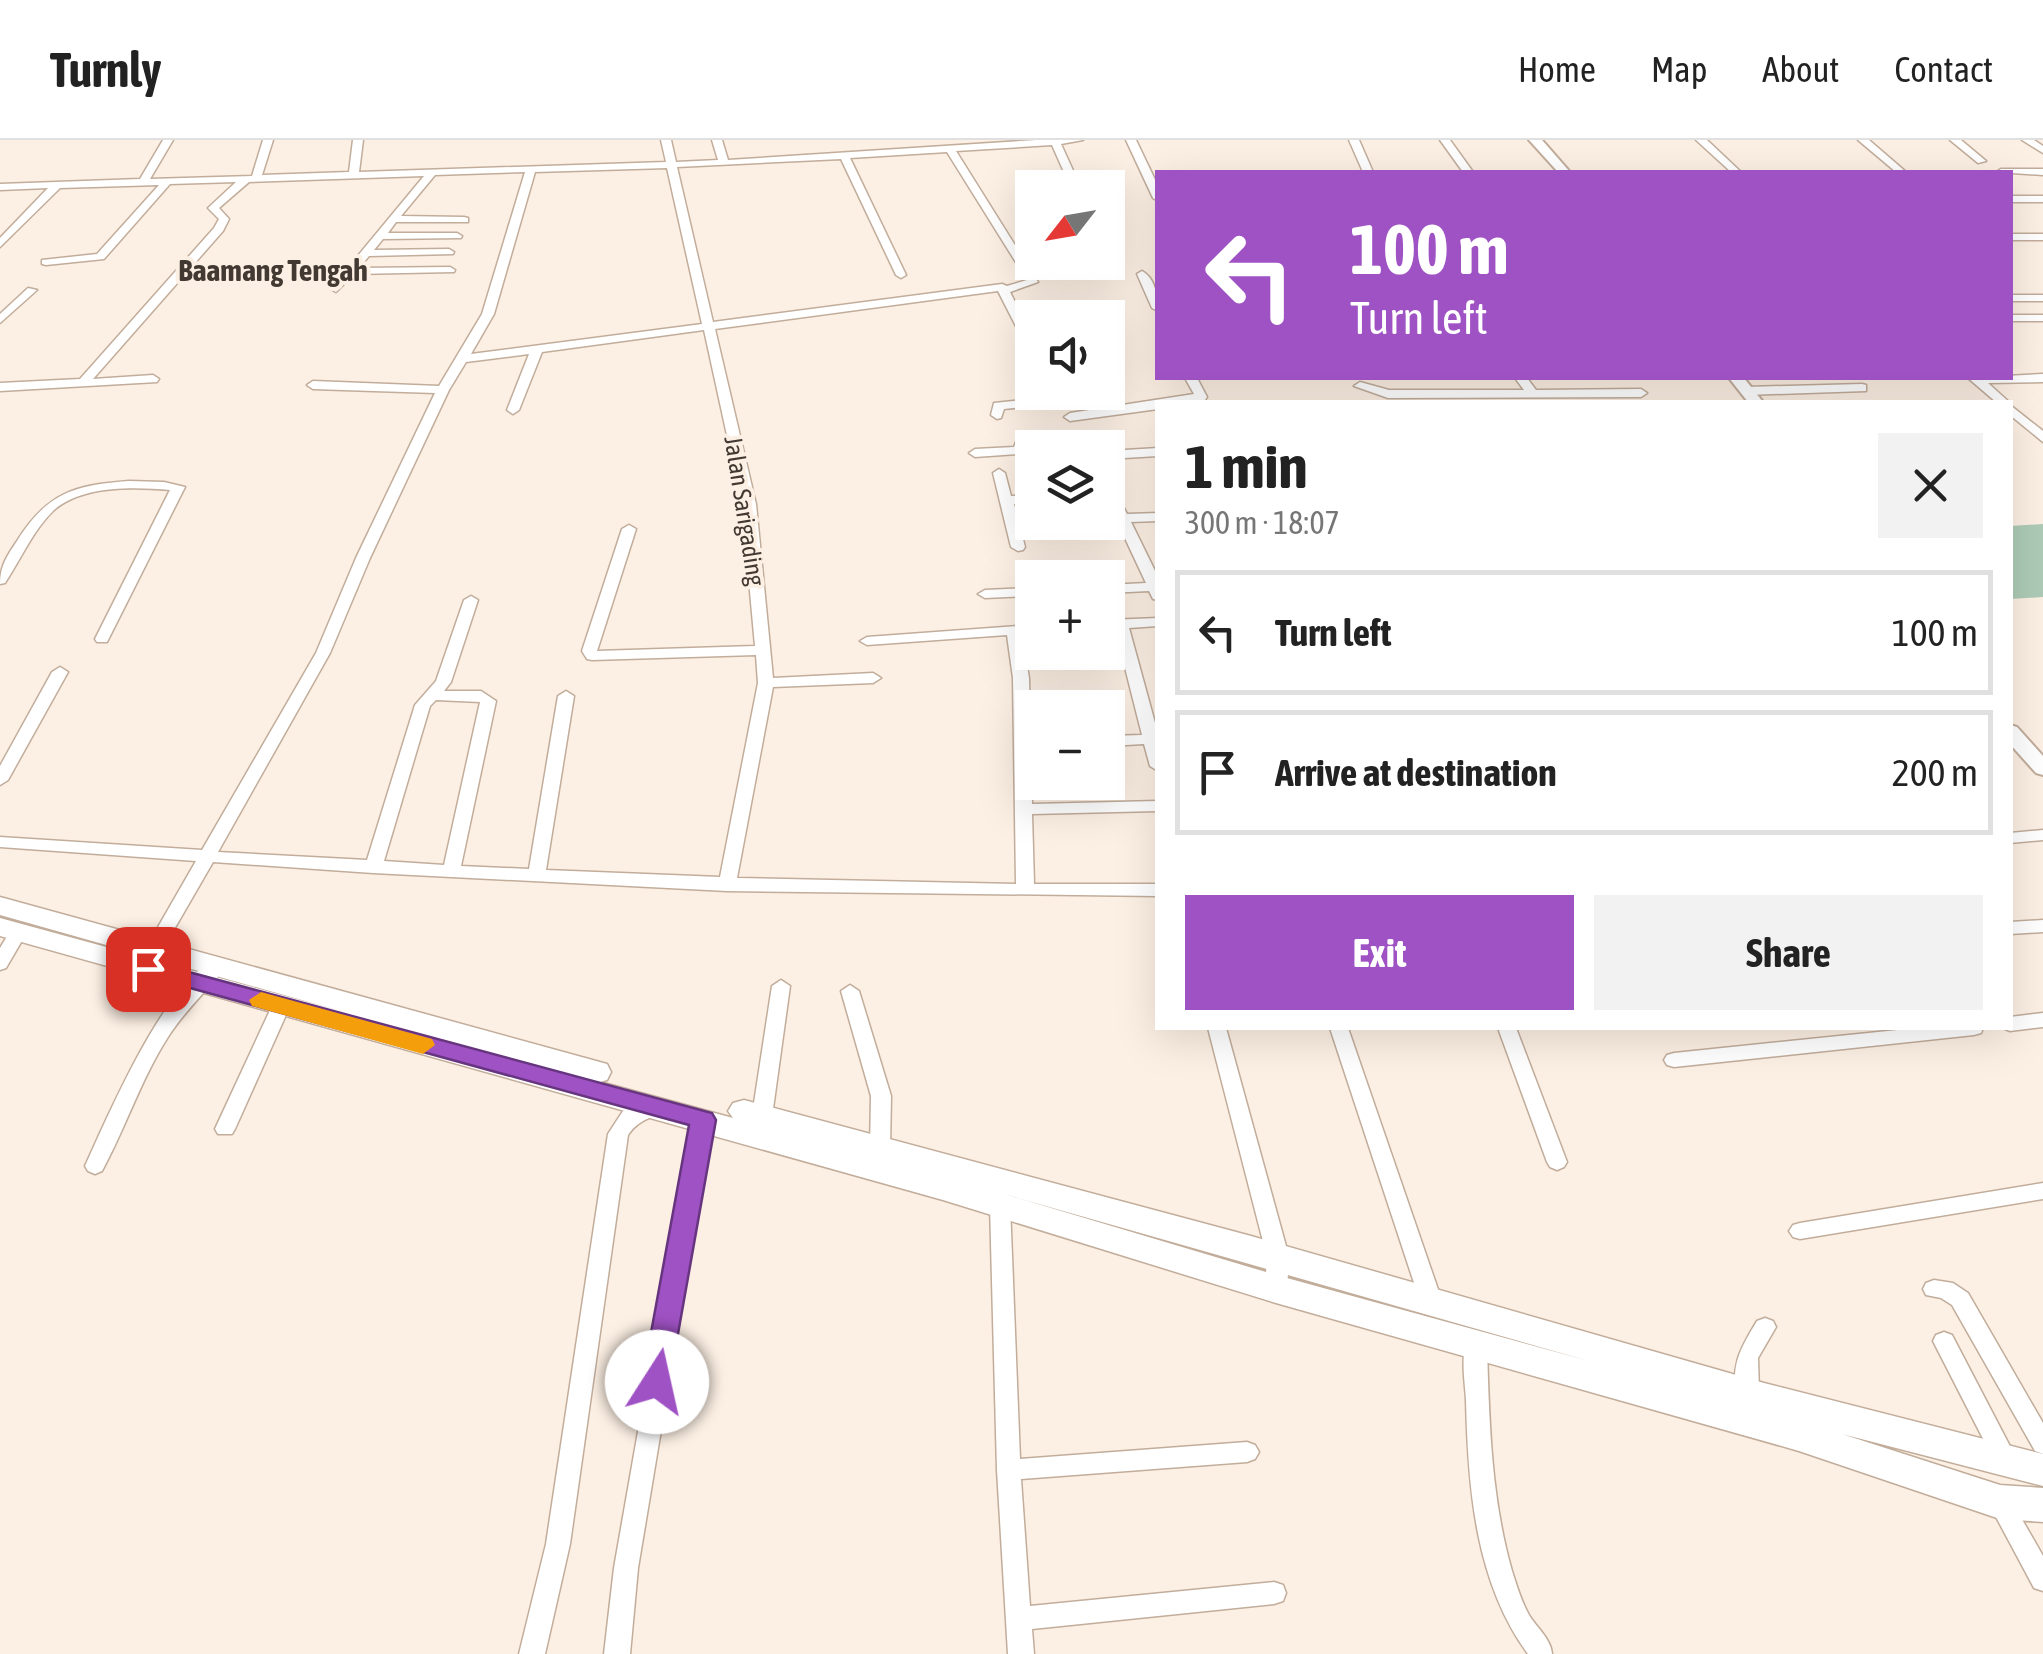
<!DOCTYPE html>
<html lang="en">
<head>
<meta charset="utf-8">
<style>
	:root { --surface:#fff; --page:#f2f2f2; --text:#222; --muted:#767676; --line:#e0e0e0; --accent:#9f52c3 }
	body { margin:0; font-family:"Asap Condensed",sans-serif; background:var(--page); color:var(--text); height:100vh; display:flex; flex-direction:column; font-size:38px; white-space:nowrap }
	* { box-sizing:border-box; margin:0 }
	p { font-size:32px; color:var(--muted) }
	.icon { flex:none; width:55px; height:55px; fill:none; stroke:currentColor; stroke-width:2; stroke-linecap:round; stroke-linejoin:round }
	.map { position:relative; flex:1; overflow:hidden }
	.panel { position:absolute; left:1155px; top:260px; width:858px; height:630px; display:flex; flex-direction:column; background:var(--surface); border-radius:0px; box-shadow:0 10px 40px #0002 }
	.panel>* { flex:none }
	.hud { position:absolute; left:1155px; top:30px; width:858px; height:210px; border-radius:0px; box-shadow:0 10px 40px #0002; background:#9f52c3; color:#fff; overflow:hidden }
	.needle { width:65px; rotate:239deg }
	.fabs { position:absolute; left:1015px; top:30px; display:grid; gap:20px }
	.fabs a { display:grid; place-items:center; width:110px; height:110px; border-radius:0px; background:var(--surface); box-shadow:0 10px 40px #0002; font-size:50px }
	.pin { position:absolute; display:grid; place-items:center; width:85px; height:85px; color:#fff; margin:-42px; border-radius:20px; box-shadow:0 5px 15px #0006 }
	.me { position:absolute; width:110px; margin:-55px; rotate:10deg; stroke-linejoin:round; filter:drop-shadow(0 0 8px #0008) }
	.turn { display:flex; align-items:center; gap:35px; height:210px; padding:0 30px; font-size:45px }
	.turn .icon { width:130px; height:130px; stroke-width:2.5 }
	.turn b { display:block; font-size:70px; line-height:85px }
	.round { display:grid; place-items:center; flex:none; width:105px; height:105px; border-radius:0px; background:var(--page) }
	.head { display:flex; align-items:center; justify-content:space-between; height:170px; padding:0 30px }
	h1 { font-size:60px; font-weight:700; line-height:75px }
	.primary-button { display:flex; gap:20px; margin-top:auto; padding:20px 30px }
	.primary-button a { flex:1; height:115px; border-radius:0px; background:var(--accent); color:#fff; font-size:40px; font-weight:700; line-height:115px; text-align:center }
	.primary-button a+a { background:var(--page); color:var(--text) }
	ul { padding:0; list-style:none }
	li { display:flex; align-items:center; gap:30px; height:125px; margin:0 20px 15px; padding:0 10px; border:5px solid var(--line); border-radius:0px }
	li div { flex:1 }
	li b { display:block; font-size:38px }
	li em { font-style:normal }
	header { display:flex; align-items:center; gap:60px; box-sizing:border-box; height:140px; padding:0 50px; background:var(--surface); border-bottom:2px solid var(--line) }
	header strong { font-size:48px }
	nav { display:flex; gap:55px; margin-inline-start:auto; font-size:35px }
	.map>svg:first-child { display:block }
	.green { fill:#adcbb6 }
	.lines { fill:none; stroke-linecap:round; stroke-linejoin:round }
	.minor-casing { stroke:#c2ad9b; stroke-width:3 }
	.tertiary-casing { stroke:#c2ad9b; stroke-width:4 }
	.primary-casing { stroke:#c2ad9b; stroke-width:3 }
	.minor { fill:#fff; fill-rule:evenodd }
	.tertiary { fill:#fff; fill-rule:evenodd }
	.primary { fill:#fff; fill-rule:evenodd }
	.route { fill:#9f52c3; stroke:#67357f; stroke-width:2.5 }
	.slow { fill:#f59e0b }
	.labels { text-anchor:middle; stroke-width:8; stroke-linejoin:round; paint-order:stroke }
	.far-street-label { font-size:25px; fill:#423932; stroke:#fcefe3 }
	.far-quarter-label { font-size:30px; font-weight:bold; fill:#423932; stroke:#fcefe3 }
</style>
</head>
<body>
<header>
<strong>Turnly</strong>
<nav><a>Home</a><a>Map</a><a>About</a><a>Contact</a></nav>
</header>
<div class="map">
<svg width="2043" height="1514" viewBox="0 0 2043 1514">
	<rect width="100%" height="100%" fill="#fcefe3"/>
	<path class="green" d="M2043,384v73l-33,2v-73z"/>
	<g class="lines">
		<defs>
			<g id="minor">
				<path d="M163,0h10l-23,39 102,-3 11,-36h10l-11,35 87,-3 4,-32h10l-4,32 307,-10 -5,-22h10l5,22 42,-2 -6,-20h10l6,20 308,-20h47l-22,4 20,44h-10l-19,-43 -96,6 82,131 -28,10 22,44v13l-6,-3 -28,-55 -283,38 41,175 17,174 100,-5 8,5 -8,5 -100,4 -36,191 279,6 -3,-206 -6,-43 -140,10 -7,-4 7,-4 165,-12v8l-10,1 7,44 3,126 126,-3v10l-126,3 2,70h124v12l-431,-5 -354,-18 -160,-11 -52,90 -6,2 -9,-6 50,-87 -196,-14v-10l202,13 114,-197 40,-95 79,-165 -122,-4 -6,-4 6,-4 126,5 43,-72 43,-142 -90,3 -34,41 63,1 4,1v4h-72l-8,11h69l5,3 -1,2 -78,1 -9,11 75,-1 5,3 -1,2 -84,2 -10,12 91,-1 5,3 -1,2 -100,2 -18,18 -5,-3 1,-2 92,-111 -175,6 -30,26 10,11 -6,12 -130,148 60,-4 6,4 -2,3 -157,9v-8l80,-4 134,-151 5,-9 -11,-11 28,-26 -66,2 -66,75 -58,6 -4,-1v-4l55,-6 62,-69 -99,3 -60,59v-9l48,-50 -48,2v-6l140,-5zM947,12l80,128 -20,6 -5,-2 -289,38 -36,-155 164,-8 55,116 5,3 5,-3 -56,-117zM667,28l35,156 -231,30 23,-40 41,-142zM704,190l38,174 13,142 -158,5 39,-122 -7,-4 -7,4 -40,122 5,8 5,1 164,-5 2,28 -38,194 -174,-7 28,-174 -8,-5 -8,5 -29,173 -68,-3 35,-165 -15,-10h-37l7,-9 27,-82 -7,-4 -7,4 -28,81 -21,24 -48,155 -149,-8 112,-199 40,-95 79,-168 17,-28 63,-8 -22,56 6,4 6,-4 23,-58zM436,560l44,2 -36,163 -60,-4 46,-155z"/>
				<path d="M1126,0h10l22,46v15l-5,-3z"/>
				<path d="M1349,0h10l14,32h-10z"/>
				<path d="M1440,0h10l23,32h-10z"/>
				<path d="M1696,0h11l34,32h-10z"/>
				<path d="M1858,0h11l37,32h-10z"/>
				<path d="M1950,0h11l25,21 -8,2z"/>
				<path d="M2022,0h12l9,6v7z"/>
				<path d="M2001,29h42v6l-47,-3z"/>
				<rect x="2010" y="56" width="33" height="6"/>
				<rect x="2010" y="94" width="33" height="6"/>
				<path d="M1142,131c13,7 16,26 16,40l-6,-3 -15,-34z"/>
				<path d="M28,148l9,2 -37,33v-9z"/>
				<rect x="2010" y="155" width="33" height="6"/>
				<rect x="2010" y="175" width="33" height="6"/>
				<path d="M2043,234v8l-55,1 21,19h-13l-28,-24z"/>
				<path d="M1185,238h12l10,19 -2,3 -47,2v7l-88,12 -6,-4 6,-4 124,-19z"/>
				<path d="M1515,238h12l9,12 105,-1 6,4 -6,4 -253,1 -34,-12 6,-4 29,8h135z"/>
				<path d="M1862,244l4,1v6l-120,4 -6,-4 6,-4z"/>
				<path d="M1061,256l4,1v6l-61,6 -3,9 -4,1 -6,-4 3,-12z"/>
				<path d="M2010,265l33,26v11l-33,-27z"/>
				<path d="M1079,292l4,1v6l-55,3 -5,11 -4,1 -44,3 -6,-4 6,-4 39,-2 4,-10 10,-3z"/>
				<path d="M1158,308v8l-50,3v-8z"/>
				<path d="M999,329l6,4 6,23 21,-1v8l-18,1 11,43 -2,3 -5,1 -7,-4 -18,-74z"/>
				<path d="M129,341l35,1 21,5 -78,155h-10l-2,-3 75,-149c-36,-3 -87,-5 -116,20 -21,20 -33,49 -49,73l-5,1c0,-18 7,-28 17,-43 30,-48 57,-56 112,-60z"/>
				<path d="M1108,346l7,4 12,24 31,-1v8l-27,1 27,55v23l-5,-1 -4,-8 -41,2v-8l38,-2 -38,-81z"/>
				<path d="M1032,448v8l-47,2 -7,-4 7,-4z"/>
				<path d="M1158,478v8l-29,2 29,106v37l-8,-5 -6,-22 -36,2v-10l34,-1 -27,-107h-7v-8z"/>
				<path d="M60,527l8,5 -60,108 -8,5v-19l52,-94z"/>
				<path d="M2043,690v10l-33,3v-10z"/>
				<path d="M2043,780v12l-33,2v-12z"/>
				<path d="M18,786l9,6 -21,36 -6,2v-22l12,-20z"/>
				<path d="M219,818l9,6c-19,25 -43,46 -60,73 -27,42 -42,90 -66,134l-7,3 -7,-3 -3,-5c23,-50 82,-190 134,-208z"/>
				<path d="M781,840l9,6 -18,130 -3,5h-14l-3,-5 20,-130z"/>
				<path d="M850,845l9,6 32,105 -1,53 -3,5 -7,2 -7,-2 -3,-5 1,-53 -30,-105z"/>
				<path d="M281,860l9,6 -55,123 -3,5h-14l-3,-5 57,-123z"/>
				<path d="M2043,873v14l-33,4 -7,-3h7v-11z"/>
				<path d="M1208,888h18l63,229 -2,32 -3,6 -8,3 -8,-3 -3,-6 2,-32z"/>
				<path d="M1330,888h18l94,273 -3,6 -8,3 -8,-3 -3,-6z"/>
				<path d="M1498,888h18l51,134 -3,5 -7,3 -7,-3 -3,-5z"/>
				<path d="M1917,888h66l-2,5 -7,2 -300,32 -7,-2 -3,-5 3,-5 7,-2z"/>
				<path d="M655,959l7,2 3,5c-10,14 -24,10 -37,29l-58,409 -25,110h-26l27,-110 62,-410 15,-23z"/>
				<path d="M703,972l7,2 3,5 -75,449 -8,86h-26l10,-86 79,-449 3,-5z"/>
				<path d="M2043,1043v16l-243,40 -7,-2 -4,-6 4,-6 7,-2z"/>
				<path d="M1000,1057l7,2 3,6 10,254 227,-17 8,3 4,7 -4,7 -8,3 -226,17 9,127 244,-24 9,3 3,8 -3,8 -9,3 -242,25 2,25h-26l-11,-184 -7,-265 3,-6z"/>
				<path d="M1934,1140l19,3 15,10 75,130v31l-8,-3 -83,-146 -11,-7 -15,-3 -3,-6 3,-6z"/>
				<path d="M1765,1178l8,3 3,6 -18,31 1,35 -3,7 -8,3 -8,-3c-13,-31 2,-54 17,-79z"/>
				<path d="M1944,1192l8,3 62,119 4,7 -4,7 -8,3 -8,-3 -65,-127 3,-6z"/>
				<path d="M1476,1196l8,3 3,6c2,76 4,153 25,226 5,15 9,30 17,44 8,13 22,24 23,39h-24c-53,-72 -60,-167 -62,-254 -1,-18 -6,-45 2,-61z"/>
				<path d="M2000,1351l8,4 35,61v35l-9,-3 -46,-86 4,-7z"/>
			</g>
			<g id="tertiary">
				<path d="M1529,0h13l28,32h-12z"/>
				<path d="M1729,238h15l19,24h-15z"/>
				<path d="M2010,585l7,2 26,29v19l-7,-2 -26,-29z"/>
			</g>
			<path id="primary" d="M0,757l607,167 4,8 -4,8 -7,2 133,36 -5,-7 5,-8 11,-3 507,136 513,147 279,71v32l-201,-52 158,51 43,3v34l-43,-3 -201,-68 -523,-148 -333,-103 -943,-264v-18l344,94 -344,-97zM1004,1054l585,167 -313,-86z"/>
		</defs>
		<use href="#minor" class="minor-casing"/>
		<use href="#tertiary" class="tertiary-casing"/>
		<use href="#primary" class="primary-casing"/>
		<use href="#minor" class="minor"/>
		<use href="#tertiary" class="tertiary"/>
		<use href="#primary" class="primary"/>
	</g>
	<path class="route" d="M148,821l564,152 4,7 -48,270 -11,4 -10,-4 -5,-8 47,-257 -550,-151 -3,-5 3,-6z"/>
	<path class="slow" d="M261,852l171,47 3,6 -12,9 -171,-48 -3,-6z"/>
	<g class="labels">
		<g class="far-street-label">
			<text transform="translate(745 371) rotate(81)" y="9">Jalan Sarigading</text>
		</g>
		<g class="far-quarter-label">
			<text x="273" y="141">Baamang Tengah</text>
		</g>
	</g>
</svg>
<div class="fabs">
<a><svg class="needle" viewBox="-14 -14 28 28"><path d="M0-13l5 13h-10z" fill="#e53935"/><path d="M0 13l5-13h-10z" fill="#767676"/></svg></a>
<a><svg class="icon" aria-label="sound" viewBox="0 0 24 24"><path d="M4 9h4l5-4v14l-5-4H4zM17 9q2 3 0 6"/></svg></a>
<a><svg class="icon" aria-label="layers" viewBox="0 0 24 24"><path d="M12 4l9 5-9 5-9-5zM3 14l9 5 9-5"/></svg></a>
<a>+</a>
<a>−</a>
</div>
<div class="pin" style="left:148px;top:829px;background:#d93025"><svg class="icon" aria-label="arrive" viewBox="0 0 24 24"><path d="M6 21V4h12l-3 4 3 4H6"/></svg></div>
<svg class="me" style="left:657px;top:1242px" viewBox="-20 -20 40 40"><circle r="19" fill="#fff"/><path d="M0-13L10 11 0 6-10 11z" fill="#9f52c3"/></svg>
<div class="hud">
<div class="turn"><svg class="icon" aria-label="left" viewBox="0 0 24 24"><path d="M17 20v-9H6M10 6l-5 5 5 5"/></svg><div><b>100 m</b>Turn left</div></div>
</div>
<section class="panel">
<div class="head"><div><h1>1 min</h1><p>300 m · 18:07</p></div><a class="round"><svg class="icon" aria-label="close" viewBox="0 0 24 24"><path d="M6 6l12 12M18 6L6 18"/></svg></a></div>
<ul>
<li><svg class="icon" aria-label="left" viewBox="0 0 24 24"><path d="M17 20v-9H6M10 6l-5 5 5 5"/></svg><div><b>Turn left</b></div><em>100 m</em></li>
<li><svg class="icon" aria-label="arrive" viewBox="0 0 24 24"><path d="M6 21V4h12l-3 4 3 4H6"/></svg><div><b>Arrive at destination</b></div><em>200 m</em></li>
</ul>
<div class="primary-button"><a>Exit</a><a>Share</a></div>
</section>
</div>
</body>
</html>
